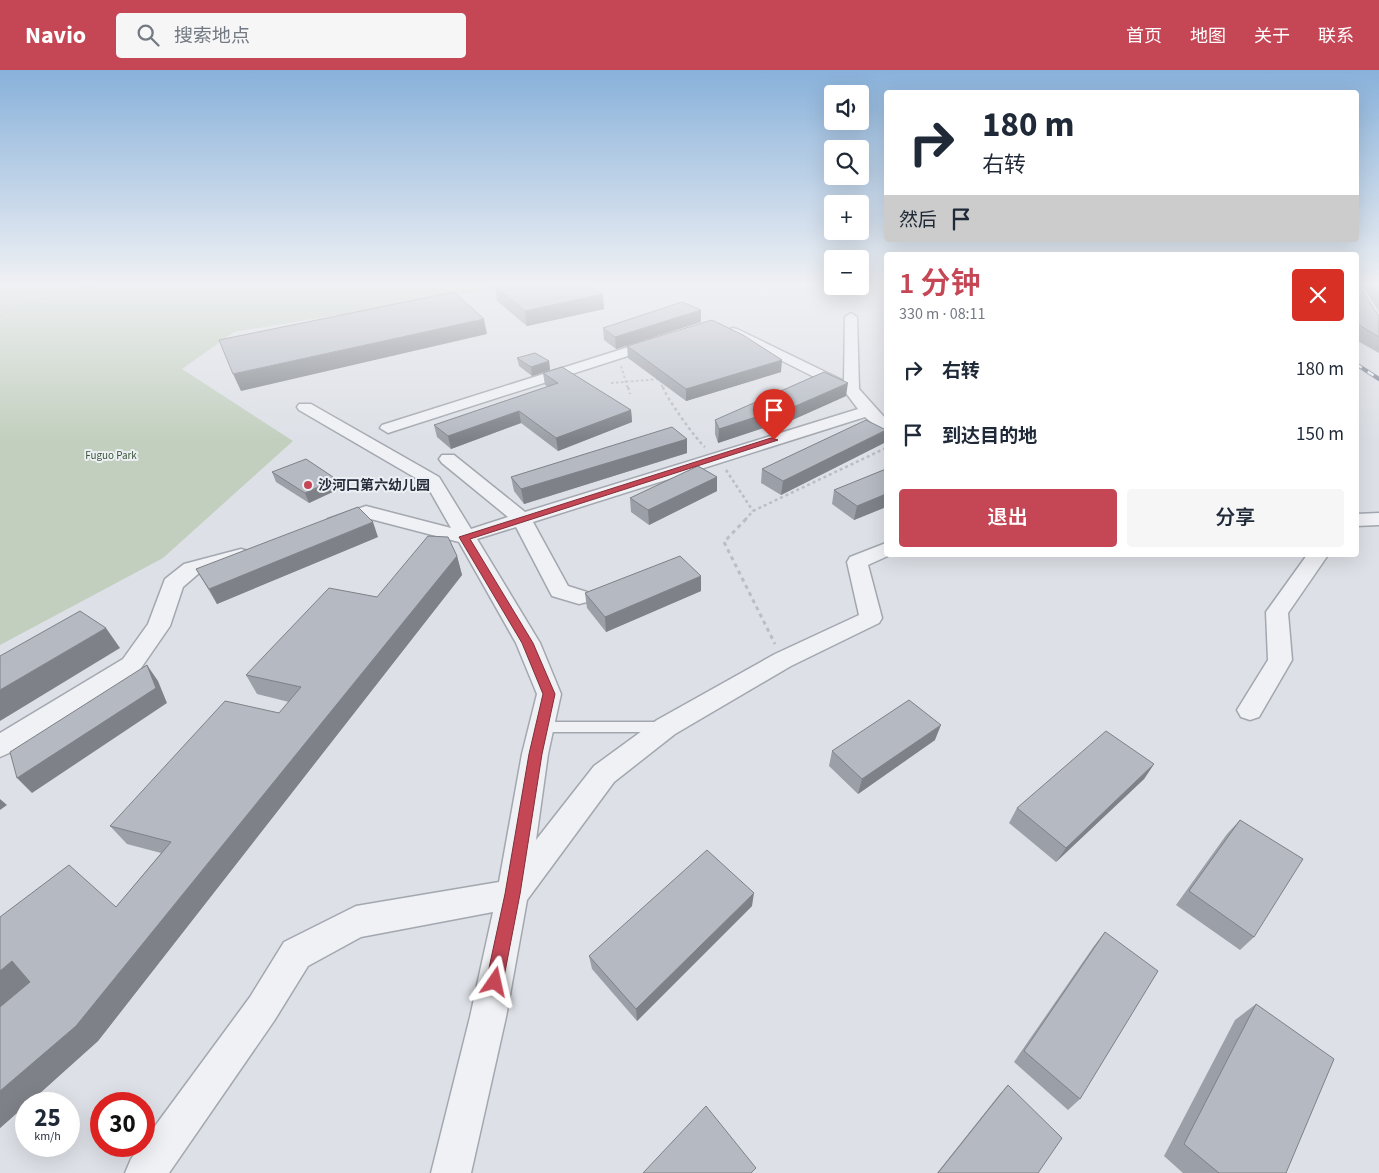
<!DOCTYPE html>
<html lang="zh">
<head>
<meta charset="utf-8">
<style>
	:root { --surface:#fff; --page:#f6f6f7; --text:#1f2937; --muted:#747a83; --accent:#c54756 }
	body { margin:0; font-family:"Source Sans 3","Noto Sans SC",sans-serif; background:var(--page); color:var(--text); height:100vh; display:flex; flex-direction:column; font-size:19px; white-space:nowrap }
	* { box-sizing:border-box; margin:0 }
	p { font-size:16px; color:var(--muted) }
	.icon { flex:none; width:28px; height:28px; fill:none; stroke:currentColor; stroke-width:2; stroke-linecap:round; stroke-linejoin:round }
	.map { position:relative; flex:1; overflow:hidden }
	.side { position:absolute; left:884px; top:182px; width:475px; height:305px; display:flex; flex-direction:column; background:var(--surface); border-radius:5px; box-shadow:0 5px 20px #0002 }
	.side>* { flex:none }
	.top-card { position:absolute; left:884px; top:20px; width:475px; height:152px; border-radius:5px; box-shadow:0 5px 20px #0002; background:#fff; color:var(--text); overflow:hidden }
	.fabs { position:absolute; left:824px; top:15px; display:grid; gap:10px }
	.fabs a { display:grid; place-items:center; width:45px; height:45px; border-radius:5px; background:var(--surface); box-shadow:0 5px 20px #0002; font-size:25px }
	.speed { position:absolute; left:15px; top:1022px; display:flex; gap:10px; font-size:25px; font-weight:700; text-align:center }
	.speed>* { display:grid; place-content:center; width:65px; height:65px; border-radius:50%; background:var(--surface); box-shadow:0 5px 20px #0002; line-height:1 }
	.speed small { font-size:12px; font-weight:400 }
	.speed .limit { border:8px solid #d22; background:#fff; color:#111 }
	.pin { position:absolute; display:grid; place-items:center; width:42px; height:42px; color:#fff; margin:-51px -21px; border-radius:50% 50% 50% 0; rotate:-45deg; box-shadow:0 0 5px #0007 }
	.pin .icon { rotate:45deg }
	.me { position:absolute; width:55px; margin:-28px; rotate:11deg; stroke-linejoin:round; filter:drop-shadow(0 0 4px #0008) }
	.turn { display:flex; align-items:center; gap:18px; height:105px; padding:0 15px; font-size:22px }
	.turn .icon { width:65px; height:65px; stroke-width:2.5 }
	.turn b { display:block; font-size:35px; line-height:42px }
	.then { display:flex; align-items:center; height:48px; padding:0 15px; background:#0003; gap:10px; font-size:19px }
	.round { display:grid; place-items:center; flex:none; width:52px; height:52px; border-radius:5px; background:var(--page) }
	.head { display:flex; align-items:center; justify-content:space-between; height:85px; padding:0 15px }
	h1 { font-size:30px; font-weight:600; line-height:38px; color:var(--accent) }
	.action { display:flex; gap:10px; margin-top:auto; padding:10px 15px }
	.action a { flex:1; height:58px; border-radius:5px; background:var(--accent); color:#fff; font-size:20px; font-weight:600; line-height:58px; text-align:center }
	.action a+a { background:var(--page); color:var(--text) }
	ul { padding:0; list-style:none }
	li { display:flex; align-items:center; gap:15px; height:65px; padding:0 15px }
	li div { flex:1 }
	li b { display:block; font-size:19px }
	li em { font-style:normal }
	header { display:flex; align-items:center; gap:30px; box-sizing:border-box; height:70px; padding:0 25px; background:var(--accent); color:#fff }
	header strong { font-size:24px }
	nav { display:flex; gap:28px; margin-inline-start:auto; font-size:18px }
	.search { width:350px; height:45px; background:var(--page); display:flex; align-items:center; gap:12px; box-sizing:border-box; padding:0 18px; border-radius:5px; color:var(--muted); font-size:19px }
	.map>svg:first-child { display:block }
	.green { fill:#c2cfbe }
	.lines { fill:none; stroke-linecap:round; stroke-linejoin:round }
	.service-casing { stroke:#a3a7af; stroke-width:3 }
	.minor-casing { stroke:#a3a7af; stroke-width:3 }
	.path-far2 { stroke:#bbbec4; stroke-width:2; stroke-dasharray:2.5 2.5; stroke-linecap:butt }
	.path-far1 { stroke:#bbbec4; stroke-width:2.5; stroke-dasharray:3 3; stroke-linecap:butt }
	.path { stroke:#bbbec4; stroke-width:3; stroke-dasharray:4 4; stroke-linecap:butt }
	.service { fill:#eff1f4; fill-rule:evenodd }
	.minor { fill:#eff1f4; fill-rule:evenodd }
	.rail-casing { stroke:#777f8e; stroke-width:4 }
	.rail { stroke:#eceff4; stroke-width:2.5; stroke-dasharray:7; stroke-linecap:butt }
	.wall { fill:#9b9fa7 }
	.shaded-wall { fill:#7e8288 }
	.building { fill:#b4b9c2; stroke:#7e8288 }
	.route { fill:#c54756; stroke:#802e38 }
	.poi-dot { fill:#c54756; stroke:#eceff4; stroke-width:2 }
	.labels { text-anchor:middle; stroke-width:4; stroke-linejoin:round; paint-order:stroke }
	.far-park-label { font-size:11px; fill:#3a5635; stroke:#eceff4 }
	.poi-label { font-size:14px; font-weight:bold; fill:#272e3b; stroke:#eceff4; text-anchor:start }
</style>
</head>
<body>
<header>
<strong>Navio</strong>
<div class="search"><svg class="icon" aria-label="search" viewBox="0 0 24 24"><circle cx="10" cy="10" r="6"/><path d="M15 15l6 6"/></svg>搜索地点</div>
<nav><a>首页</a><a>地图</a><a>关于</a><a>联系</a></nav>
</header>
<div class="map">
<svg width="1379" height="1103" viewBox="0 0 1379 1103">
	<rect width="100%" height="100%" fill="#dde0e6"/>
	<path class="green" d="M0,215h516l-282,47 -52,37 111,72 -130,117 -163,87z"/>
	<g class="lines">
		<defs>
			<path id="service" d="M541,652h121l5,1 1,4 -1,4 -5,1h-121l-5,-1 -1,-4 1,-4z"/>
			<g id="minor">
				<path d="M851,243l6,4 2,72 27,30v13l-6,-2 -15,-13 -332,105 35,64 19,6 3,5 -3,5 -8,2 -27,-8 -36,-69 -39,12 63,104 21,51 -13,60 -12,86 58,-74 63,-46 118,-66 84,-39 -12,-53 3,-5 36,-14v12h4l-22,10 14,53 -3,5 -88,43 -116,68 -61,48 -87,118 -21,117 -35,156h-40l39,-156 23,-105 -132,25 -53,29 -34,55 -105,152h-44l6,-14 9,-13h4v-5l106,-144 34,-55 72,-36 143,-24 23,-128 15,-60 -21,-51 -57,-101 -92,-24 -32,11 -7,-2 -3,-4 3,-4 38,-13 85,22 -25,-44 -127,-74 -2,-3 2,-3h12l128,73 32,52 37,-12 -66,-54 -3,-4 3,-4h12l71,57 333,-103 -12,-16 -121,-61 7,-4 5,1 107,52 1,-64z"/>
				<path d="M657,268l7,4 -2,3 -268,86 -6,2 -8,-5 2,-3z"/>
				<path d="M1379,443v12l-23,1v-12z"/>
				<path d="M241,479l7,2 3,4 -3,4 -50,15 -15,13 -13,39 -31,45 -130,82 -9,4v-24l123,-74 25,-35 17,-45 19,-15z"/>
				<path d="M1307,485h21l-40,58 4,47 -33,57 -9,3 -9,-3 -4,-7 31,-50 -2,-48z"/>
			</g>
		</defs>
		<use href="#service" class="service-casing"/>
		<use href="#minor" class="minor-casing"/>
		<g class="path-far2">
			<path d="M0,246l17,-10 80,-21"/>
			<path d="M621,296l7,23"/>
			<path d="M611,313l49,-4 3,10"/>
		</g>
		<g class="path-far1">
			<path d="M628,317l2,7"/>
			<path d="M663,317c2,9 34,54 42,60"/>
			<path d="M726,400l27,41"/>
			<path d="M745,450l8,-9 133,-63"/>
		</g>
		<path class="path" d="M746,449l-22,23 51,102"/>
		<use href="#service" class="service"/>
		<use href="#minor" class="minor"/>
		<defs>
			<path id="rail" d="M1356,294l23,15"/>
		</defs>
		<use href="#rail" class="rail-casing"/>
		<use href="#rail" class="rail"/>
	</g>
	<g class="wall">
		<path d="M1356,215l5,4 18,27v37l-23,-13z"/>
		<path d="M1362,215h17v27z"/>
		<path d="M495,216l109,23 -77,17 -30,-25z"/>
		<path d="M701,240v12l-85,27 -12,-9 -1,-12z"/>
		<path d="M627,276l154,26 -95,29 -58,-43z"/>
		<path d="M517,288l32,3 1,9 -18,6 -13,-10z"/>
		<path d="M543,303l88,37 1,12 -74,29 -37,-28 -70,26 -14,-12 -3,-12 114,-38 -3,-2z"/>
		<path d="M846,326l-56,25 -3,-1 -69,23 -3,-9v-14z"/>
		<path d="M687,369v14l-163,51 -10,-13 -3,-14z"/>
		<path d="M884,373l-103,52 -20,-12 1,-14z"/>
		<path d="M886,399v38l-32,13 -22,-16 2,-14z"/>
		<path d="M272,402l64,7 3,10 -30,14 -33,-21z"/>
		<path d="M717,407v14l-68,34 -18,-13 -1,-14z"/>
		<path d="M378,467l-161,67 -21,-35z"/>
		<path d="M457,486l5,19 -364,466 -98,87v-211l116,-10 45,-54 -34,-9 -17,-18 169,-113 10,-11 -32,-8 -11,-19 131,-78z"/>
		<path d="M701,521l-95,41 -19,-24 -2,-15z"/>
		<path d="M935,670l-77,54 -29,-28 3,-15z"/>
		<path d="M1154,694l-10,15 -88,83 -47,-39 8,-15z"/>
		<path d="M1240,750l14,117 -14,13 -64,-45 51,-71z"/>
		<path d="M752,836l-115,115 -45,-52 -3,-13z"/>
		<path d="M1105,862l-25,167 -12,11 -54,-48 80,-116z"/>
		<path d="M1256,934l30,169h-103l-19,-17 71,-136z"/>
		<path d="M1008,1015l30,88h-101l62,-78z"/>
	</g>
	<g class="shaded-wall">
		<path d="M603,224l1,15 -77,17 -2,-15z"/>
		<path d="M701,240v12l-85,27 -1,-12z"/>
		<path d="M484,249l3,15 -246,57 -8,-17z"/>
		<path d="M782,290l-1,12 -95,29v-12z"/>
		<path d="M549,291l1,9 -18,6 -1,-9z"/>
		<path d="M848,313l-2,13 -56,25 1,-13z"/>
		<path d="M789,336l-2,14 -69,23 1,-14z"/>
		<path d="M631,340l1,12 -74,29 -2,-13z"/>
		<path d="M519,341l2,12 -70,26 -3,-13z"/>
		<path d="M886,360l-2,13 -103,52 2,-14z"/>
		<path d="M687,369v14l-163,51 -3,-15z"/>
		<path d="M717,407v14l-68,34 -1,-15z"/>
		<path d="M336,409l3,10 -30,14 -4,-10z"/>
		<path d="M886,424v13l-32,13 3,-14z"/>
		<path d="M373,452l5,15 -161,67 -8,-15z"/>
		<path d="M457,486l5,19 -364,466 -70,63h-2v1l-26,23v-37z"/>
		<path d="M701,506v15l-95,41 -1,-15z"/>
		<path d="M106,558l14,20 -120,73v-31z"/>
		<path d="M147,595l11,16 9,22 -135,90 -15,-15z"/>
		<path d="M941,655l-6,15 -77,54 4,-15z"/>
		<path d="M1154,694l-10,15 -88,83 10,-14z"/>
		<path d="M0,729l7,6 -7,5z"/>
		<path d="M754,823l-2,13 -115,115 -1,-12z"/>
		<path d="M12,891l24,17 -36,29v-36z"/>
	</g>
	<g class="building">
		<path d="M498,215h92l13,9 -78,17 -30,-25z"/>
		<path d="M1356,215h5v4l18,27v21l-23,-14z"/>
		<path d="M454,222l30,27 -251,55 -14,-34z"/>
		<path d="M682,232l19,8 -86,27 -12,-9z"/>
		<path d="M712,250l31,15 39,25 -96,29 -59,-43z"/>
		<path d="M535,283l14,8 -18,6 -14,-9z"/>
		<path d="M562,297l69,43 -75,28 -37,-27 -71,25 -14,-11 124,-42 -15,-10z"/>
		<path d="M824,302l24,11 -57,25 -2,-2 -70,23 -4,-9z"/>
		<path d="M866,350l20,10 -103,51 -21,-12z"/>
		<path d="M672,357l15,12 -166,50 -10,-12z"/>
		<path d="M306,389l30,20 -31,14 -33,-21z"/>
		<path d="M698,396l19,11 -69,33 -18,-12z"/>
		<path d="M886,399v25l-29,12 -23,-16z"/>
		<path d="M358,437l15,15 -164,67 -13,-20z"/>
		<path d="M428,466l20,1 9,19 -381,470 -76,65v-84l30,-25 -18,-21 -12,10v-54l69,-52 47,42 55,-65 -61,-16 115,-125 54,12 22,-26 -55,-12 83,-87 48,9z"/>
		<path d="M680,486l21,20 -96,41 -20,-24z"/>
		<path d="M80,541l26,17 -106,62v-34z"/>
		<path d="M147,595l9,23 -139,90 -7,-26z"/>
		<path d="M909,630l32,25 -79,54 -30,-28z"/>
		<path d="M1106,661l48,33 -88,84 -49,-40z"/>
		<path d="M1240,750l63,39 -49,78 -65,-46z"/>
		<path d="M707,780l47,43 -118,116 -47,-53z"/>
		<path d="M1105,862l53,39 -78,128 -56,-48z"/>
		<path d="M1256,934l78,55 -48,114h-67l-35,-29z"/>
		<path d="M1008,1015l54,53 -24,35h-100z"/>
		<path d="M706,1036l50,62 -5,5h-108z"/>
	</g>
	<linearGradient id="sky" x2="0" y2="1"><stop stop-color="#88b1da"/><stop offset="0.58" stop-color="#f0f1f4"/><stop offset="1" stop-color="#f0f1f4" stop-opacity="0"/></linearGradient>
	<rect width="1379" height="370" fill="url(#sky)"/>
	<path class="route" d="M771,368l7,2 -308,99 63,104 22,51 -13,60 -22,140 -17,88 -2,6 -6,2 -6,-2 -3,-6 19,-88 24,-140 14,-60 -21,-51 -63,-106z"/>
	<circle class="poi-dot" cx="308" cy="415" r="5"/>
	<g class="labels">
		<g class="far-park-label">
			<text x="111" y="389">Fuguo Park</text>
		</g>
		<g class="poi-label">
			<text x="318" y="420">沙河口第六幼儿园</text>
		</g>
	</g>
</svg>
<div class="fabs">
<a><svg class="icon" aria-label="sound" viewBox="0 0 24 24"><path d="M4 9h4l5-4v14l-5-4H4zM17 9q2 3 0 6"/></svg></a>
<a><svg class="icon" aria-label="search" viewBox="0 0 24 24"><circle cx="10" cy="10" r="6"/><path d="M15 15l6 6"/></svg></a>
<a>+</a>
<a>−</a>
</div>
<div class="speed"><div>25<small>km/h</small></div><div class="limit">30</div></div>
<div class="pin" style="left:774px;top:370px;background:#d93025"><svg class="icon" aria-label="arrive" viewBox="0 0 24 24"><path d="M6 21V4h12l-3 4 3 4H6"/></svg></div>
<svg class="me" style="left:495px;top:912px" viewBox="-20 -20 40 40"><path d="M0-17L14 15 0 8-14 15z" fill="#c54756" stroke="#fff" stroke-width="4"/></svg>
<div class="top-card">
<div class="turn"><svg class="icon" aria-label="right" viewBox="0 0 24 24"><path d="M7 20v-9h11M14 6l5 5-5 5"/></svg><div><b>180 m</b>右转</div></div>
<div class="then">然后<svg class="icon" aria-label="arrive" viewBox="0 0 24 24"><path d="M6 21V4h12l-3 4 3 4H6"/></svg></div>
</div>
<section class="side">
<div class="head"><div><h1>1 分钟</h1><p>330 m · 08:11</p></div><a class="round" style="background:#d93025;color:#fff"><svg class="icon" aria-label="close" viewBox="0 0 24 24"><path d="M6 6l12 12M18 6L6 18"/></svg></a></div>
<ul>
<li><svg class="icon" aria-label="right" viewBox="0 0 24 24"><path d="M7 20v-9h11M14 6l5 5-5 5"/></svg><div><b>右转</b></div><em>180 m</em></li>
<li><svg class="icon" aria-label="arrive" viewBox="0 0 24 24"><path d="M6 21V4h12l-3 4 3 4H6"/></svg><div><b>到达目的地</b></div><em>150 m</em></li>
</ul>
<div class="action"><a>退出</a><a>分享</a></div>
</section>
</div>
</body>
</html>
